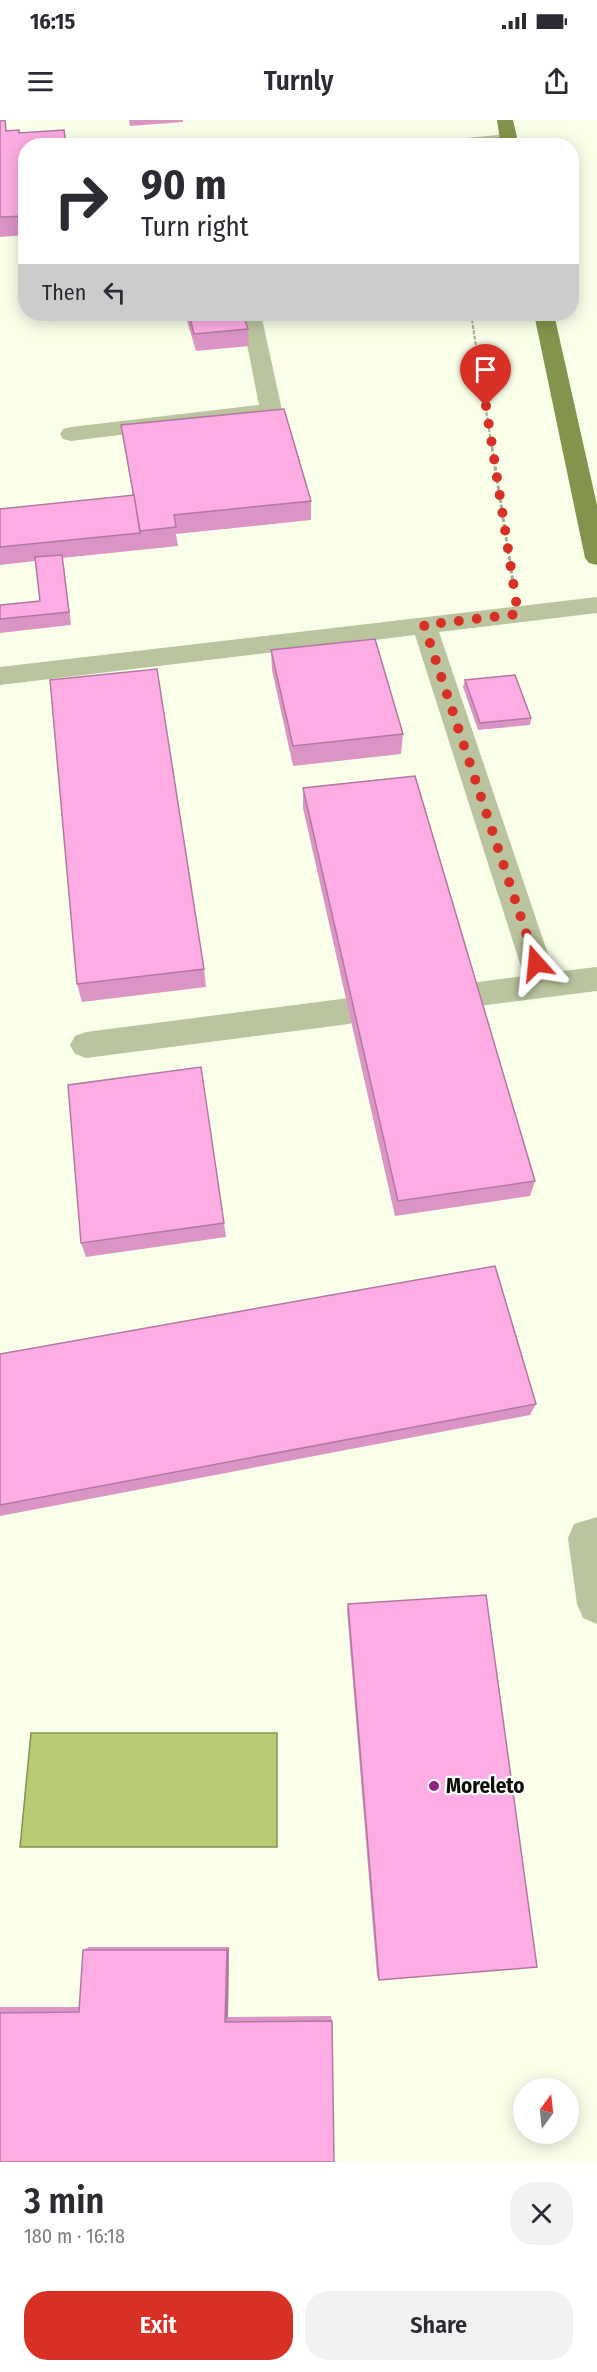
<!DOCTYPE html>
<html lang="en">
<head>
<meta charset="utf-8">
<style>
	:root { --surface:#fff; --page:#f2f2f3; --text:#2b2b33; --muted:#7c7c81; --accent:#d93025 }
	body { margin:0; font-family:"Fira Sans Condensed",sans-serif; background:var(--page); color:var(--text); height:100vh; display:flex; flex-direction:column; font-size:22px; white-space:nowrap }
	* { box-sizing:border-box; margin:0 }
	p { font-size:20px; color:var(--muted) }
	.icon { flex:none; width:33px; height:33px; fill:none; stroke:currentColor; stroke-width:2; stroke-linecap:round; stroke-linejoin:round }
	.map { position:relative; height:2042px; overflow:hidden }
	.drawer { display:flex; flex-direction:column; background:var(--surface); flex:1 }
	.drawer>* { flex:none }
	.guide { position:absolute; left:18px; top:18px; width:561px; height:183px; border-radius:24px; box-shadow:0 3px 15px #0003; background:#fff; color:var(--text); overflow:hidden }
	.needle { width:39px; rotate:15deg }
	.fabs { position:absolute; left:513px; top:1958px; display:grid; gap:12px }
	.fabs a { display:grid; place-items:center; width:66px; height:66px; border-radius:50%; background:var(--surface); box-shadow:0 3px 15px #0003; font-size:30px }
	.pin { position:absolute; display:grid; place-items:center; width:51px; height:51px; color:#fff; margin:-62px -26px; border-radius:50% 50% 50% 0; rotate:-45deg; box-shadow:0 0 6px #0007 }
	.pin .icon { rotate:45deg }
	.me { position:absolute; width:66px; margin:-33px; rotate:342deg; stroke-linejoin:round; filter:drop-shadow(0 0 4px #0008) }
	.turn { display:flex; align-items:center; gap:21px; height:126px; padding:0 24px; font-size:27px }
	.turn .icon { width:78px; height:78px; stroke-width:2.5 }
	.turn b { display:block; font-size:42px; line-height:51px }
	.then { display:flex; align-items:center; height:57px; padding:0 24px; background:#0003; gap:12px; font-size:22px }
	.round { display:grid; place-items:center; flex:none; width:63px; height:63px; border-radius:24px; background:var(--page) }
	.summary { display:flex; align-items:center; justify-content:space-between; height:102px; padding:0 24px }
	h1 { font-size:36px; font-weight:600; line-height:45px }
	.button { display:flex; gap:12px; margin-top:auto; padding:12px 24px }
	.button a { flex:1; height:69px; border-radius:24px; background:var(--accent); color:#fff; font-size:24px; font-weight:600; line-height:69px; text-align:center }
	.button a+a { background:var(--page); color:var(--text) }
	.status { display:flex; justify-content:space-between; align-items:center; height:42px; padding:0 30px; background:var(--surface); direction:ltr }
	.status svg { height:16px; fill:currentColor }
	header { display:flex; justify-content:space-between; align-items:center; height:78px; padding:0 24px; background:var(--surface); font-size:27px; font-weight:600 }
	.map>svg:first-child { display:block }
	.water { fill:#b8cb72; stroke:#849252; stroke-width:1.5 }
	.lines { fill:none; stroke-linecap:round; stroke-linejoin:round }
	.path-far1 { stroke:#a8ad9c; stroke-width:2; stroke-dasharray:4 1.5; stroke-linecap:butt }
	.path { stroke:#a8ad9c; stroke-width:3; stroke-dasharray:4.5 2; stroke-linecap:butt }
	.minor { fill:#bac49e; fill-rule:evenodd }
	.major { fill:#85944c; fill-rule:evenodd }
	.wall { fill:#da95c4 }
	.shaded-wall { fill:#b179a0 }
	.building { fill:#fdade4; stroke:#b179a0; stroke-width:1.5 }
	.route { stroke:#d93025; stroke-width:10; stroke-dasharray:0 18 }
	.poi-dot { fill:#951f7c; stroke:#fff; stroke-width:2 }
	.labels { text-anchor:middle; stroke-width:4.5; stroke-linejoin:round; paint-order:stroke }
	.near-poi-label { font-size:21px; font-weight:bold; fill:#0c0e07; stroke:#fff; text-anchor:start }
</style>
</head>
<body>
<div class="status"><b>16:15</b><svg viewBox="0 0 49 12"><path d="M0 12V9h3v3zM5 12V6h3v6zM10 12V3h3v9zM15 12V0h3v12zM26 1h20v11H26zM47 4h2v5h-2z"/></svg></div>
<header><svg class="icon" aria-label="menu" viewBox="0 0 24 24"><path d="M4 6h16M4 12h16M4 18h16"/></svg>Turnly<svg class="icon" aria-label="share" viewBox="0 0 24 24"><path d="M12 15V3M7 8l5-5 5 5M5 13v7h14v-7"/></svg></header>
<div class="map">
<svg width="597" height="2042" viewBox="0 0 597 2042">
	<rect width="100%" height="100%" fill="#f9ffe9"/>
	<path class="water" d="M31,1613h246v114h-257z"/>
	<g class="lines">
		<path class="path-far1" d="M471,194l21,134"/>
		<path class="path" d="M492,327l21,135"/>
		<g class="minor">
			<path d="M508,14l6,1 3,4 -3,4 -20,3h-65l8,-5z"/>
			<path d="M241,194h20l21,96 -3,5 -208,26 -8,-2 -3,-5 3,-5 8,-2 188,-22z"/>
			<path d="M597,477v16l-158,19 115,340 43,-5v24l-126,16 -11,-3 -4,-9 4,-9 11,-3 53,-7 -109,-341 -415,50v-18z"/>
			<path d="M349,878l11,4 4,9 -4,9 -11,4 -263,34 -11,-4 -5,-9 5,-9 11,-4z"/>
			<path d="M597,1397v107l-14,-6 -6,-14 -9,-66 6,-14z"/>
		</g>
		<g class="major">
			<path d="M497,0h16l6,26h-18z"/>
			<path d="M534,194h20l43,191v60l-8,-2 -4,-5z"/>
		</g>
	</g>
	<g class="wall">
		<path d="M129,0h54v2l-53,4z"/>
		<path d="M0,1l7,9 12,3 7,13v89l-26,2z"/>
		<path d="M185,194h58l5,15 1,17 -53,5z"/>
		<path d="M121,305l190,76v19l-135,14 2,12 -116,12 9,67 -71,8v-28l40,-4 -5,-40 -35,4v-56l133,-13z"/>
		<path d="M271,530l132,84 -2,20 -108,12 -21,-96z"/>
		<path d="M465,560l66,38 -1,7 -52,5 -15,-43z"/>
		<path d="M303,668l232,393 -5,15 -135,20 -92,-408z"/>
		<path d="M204,849l2,18 -124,15 -5,-18z"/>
		<path d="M224,1103l2,14 -140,20 -5,-14z"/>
		<path d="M0,1234l536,50 -6,11 -530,101z"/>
		<path d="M348,1484l31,376 -2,-4 -30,-366z"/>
		<path d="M89,1827h140l-1,70 103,-1 1,5 -332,141v-155h79l4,-57z"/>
	</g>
	<g class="shaded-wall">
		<path d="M62,435l2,13 7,57 -2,-13z"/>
		<path d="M229,1827l-1,70 -3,5 2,-72z"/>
	</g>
	<g class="building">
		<path d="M5,0l1,11 13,-1v3l45,-3 2,16h-40v70l-26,1v-96z"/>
		<path d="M189,194h54l5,15 -54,5z"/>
		<path d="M284,289l27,92 -137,14 2,12 -36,4 -19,-106z"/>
		<path d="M134,375l6,38 -140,14v-38z"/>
		<path d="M62,435l7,57 -69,7v-14l40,-4 -5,-44z"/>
		<path d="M375,519l28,95 -110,12 -22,-96z"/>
		<path d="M157,549l47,300 -127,15 -27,-304z"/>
		<path d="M515,555l16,43 -51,5 -15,-43z"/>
		<path d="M415,656l120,405 -137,20 -95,-413z"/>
		<path d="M201,947l23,156 -143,20 -13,-158z"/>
		<path d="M495,1146l41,138 -536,101v-151z"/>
		<path d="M486,1475l51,372 -158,13 -31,-376z"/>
		<path d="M83,1830h144l-2,72 107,-1 2,141h-334v-149l79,-1z"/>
	</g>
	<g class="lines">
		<path class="route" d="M486,286l32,208 -94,11 112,338"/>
	</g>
	<circle class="poi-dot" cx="434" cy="1666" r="6"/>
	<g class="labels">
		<g class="near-poi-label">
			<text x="446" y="1673">Moreleto</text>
		</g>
	</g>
</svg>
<div class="fabs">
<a><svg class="needle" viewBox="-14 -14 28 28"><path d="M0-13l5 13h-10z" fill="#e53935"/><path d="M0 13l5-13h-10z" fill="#7c7c81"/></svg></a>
</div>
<div class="pin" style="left:486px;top:286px;background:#d93025"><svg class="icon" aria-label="arrive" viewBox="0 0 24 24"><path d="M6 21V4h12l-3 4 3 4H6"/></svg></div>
<svg class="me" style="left:536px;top:843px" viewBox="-20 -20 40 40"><path d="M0-17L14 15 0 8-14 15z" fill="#d93025" stroke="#fff" stroke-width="4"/></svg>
<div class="guide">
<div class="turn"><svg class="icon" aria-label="right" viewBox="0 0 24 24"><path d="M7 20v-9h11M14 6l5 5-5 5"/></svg><div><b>90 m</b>Turn right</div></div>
<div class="then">Then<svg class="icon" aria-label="left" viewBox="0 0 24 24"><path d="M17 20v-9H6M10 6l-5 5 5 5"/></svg></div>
</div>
</div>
<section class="drawer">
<div class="summary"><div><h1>3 min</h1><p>180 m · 16:18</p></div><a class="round"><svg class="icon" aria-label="close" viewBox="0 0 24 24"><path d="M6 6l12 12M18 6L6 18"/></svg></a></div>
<div class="button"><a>Exit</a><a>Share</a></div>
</section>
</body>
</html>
